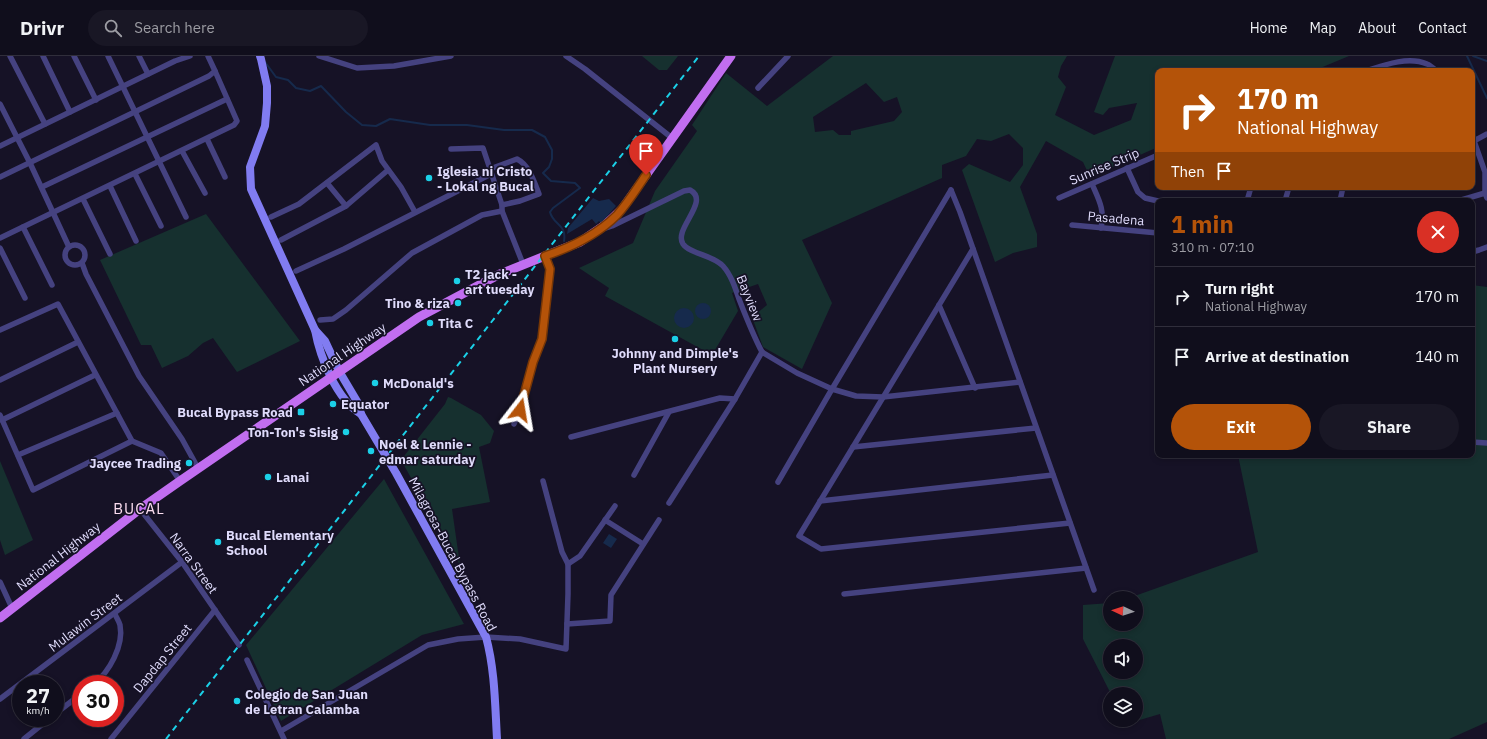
<!DOCTYPE html>
<html lang="en">
<head>
<meta charset="utf-8">
<style>
	:root { --surface:#100e1c; --page:#191725; --text:#f1f3f6; --muted:#9c9ca3; --line:#302e3b; --accent:#b45309 }
	body { margin:0; font-family:"IBM Plex Sans",sans-serif; background:var(--page); color:var(--text); height:100vh; display:flex; flex-direction:column; font-size:15px; white-space:nowrap }
	* { box-sizing:border-box; margin:0 }
	p { font-size:13px; color:var(--muted) }
	.icon { flex:none; width:22px; height:22px; fill:none; stroke:currentColor; stroke-width:2; stroke-linecap:round; stroke-linejoin:round }
	.map { position:relative; flex:1; overflow:hidden }
	.panel { position:absolute; left:1155px; top:142px; width:320px; height:260px; display:flex; flex-direction:column; background:var(--surface); border-radius:8px; box-shadow:0 2px 6px #0003,0 0 0 1px var(--line) }
	.panel>* { flex:none }
	.guide { position:absolute; left:1155px; top:12px; width:320px; height:122px; border-radius:8px; box-shadow:0 2px 6px #0003,0 0 0 1px var(--line); background:#b45309; color:#fff; overflow:hidden }
	.needle { width:26px; rotate:274deg }
	.tools { position:absolute; left:1103px; top:535px; display:grid; gap:8px }
	.tools a { display:grid; place-items:center; width:40px; height:40px; border-radius:50%; background:var(--surface); box-shadow:0 2px 6px #0003,0 0 0 1px var(--line); font-size:20px }
	.speed { position:absolute; left:12px; top:619px; display:flex; gap:8px; font-size:20px; font-weight:700; text-align:center }
	.speed>* { display:grid; place-content:center; width:52px; height:52px; border-radius:50%; background:var(--surface); box-shadow:0 2px 6px #0003,0 0 0 1px var(--line); line-height:1 }
	.speed small { font-size:10px; font-weight:400 }
	.speed .limit { border:6px solid #d22; background:#fff; color:#111 }
	.pin { position:absolute; display:grid; place-items:center; width:34px; height:34px; color:#fff; margin:-41px -17px; border-radius:50% 50% 50% 0; rotate:-45deg; box-shadow:0 0 4px #0007 }
	.pin .icon { rotate:45deg }
	.me { position:absolute; width:44px; margin:-22px; rotate:14deg; stroke-linejoin:round; filter:drop-shadow(0 0 3px #0008) }
	.turn { display:flex; align-items:center; gap:14px; height:84px; padding:0 16px; font-size:18px }
	.turn .icon { width:52px; height:52px; stroke-width:2.5 }
	.turn b { display:block; font-size:28px; line-height:34px }
	.then { display:flex; align-items:center; height:38px; padding:0 16px; background:#0003; gap:8px; font-size:15px }
	.round { display:grid; place-items:center; flex:none; width:42px; height:42px; border-radius:21px; background:var(--page) }
	.overview { display:flex; align-items:center; justify-content:space-between; height:68px; padding:0 16px }
	h1 { font-size:24px; font-weight:700; line-height:30px; color:var(--accent) }
	.action { display:flex; gap:8px; margin-top:auto; padding:8px 16px }
	.action a { flex:1; height:46px; border-radius:24px; background:var(--accent); color:#fff; font-size:16px; font-weight:700; line-height:46px; text-align:center }
	.action a+a { background:var(--page); color:var(--text) }
	ul { padding:0; list-style:none }
	li { display:flex; align-items:center; gap:12px; height:60px; padding:0 16px; border-top:1px solid var(--line) }
	li div { flex:1 }
	li b { display:block; font-size:15px }
	li em { font-style:normal }
	header { display:flex; align-items:center; gap:24px; box-sizing:border-box; height:56px; padding:0 20px; background:var(--surface); border-bottom:1px solid var(--line) }
	header strong { font-size:19px }
	nav { display:flex; gap:22px; margin-inline-start:auto; font-size:14px }
	.search { width:280px; height:36px; background:var(--page); display:flex; align-items:center; gap:10px; box-sizing:border-box; padding:0 14px; border-radius:22px; color:var(--muted); font-size:15px }
	.map>svg:first-child { display:block }
	.green { fill:#16302f; fill-rule:evenodd }
	.water { fill:#162a4c }
	.lines { fill:none; stroke-linecap:round; stroke-linejoin:round }
	.stream { stroke:#162a4c; stroke-width:2 }
	.street { stroke:#454280; stroke-width:5.5 }
	.secondary { stroke:#817cf1; stroke-width:8 }
	.primary { stroke:#c16ef0; stroke-width:9 }
	.rail { stroke:#1bd0e7; stroke-width:2; stroke-dasharray:6 5; stroke-linecap:butt }
	.route-casing { stroke:#753606; stroke-width:10 }
	.route { stroke:#b45309; stroke-width:7 }
	.poi-dot { fill:#1bd0e7; stroke:#161226; stroke-width:1.5 }
	.labels { text-anchor:middle; stroke-width:3.5; stroke-linejoin:round; paint-order:stroke }
	.street-label { font-size:13px; fill:#dfdbfb; stroke:#161226 }
	.poi-label { font-size:13px; font-weight:bold; fill:#dfdbfb; stroke:#161226; text-anchor:start }
	.quarter-label { font-size:15px; letter-spacing:1px; fill:#fbddf0; stroke:#161226 }
</style>
</head>
<body>
<header>
<strong>Drivr</strong>
<div class="search"><svg class="icon" aria-label="search" viewBox="0 0 24 24"><circle cx="10" cy="10" r="6"/><path d="M15 15l6 6"/></svg>Search here</div>
<nav><a>Home</a><a>Map</a><a>About</a><a>Contact</a></nav>
</header>
<div class="map">
<svg width="1487" height="683" viewBox="0 0 1487 683">
	<rect width="100%" height="100%" fill="#161226"/>
	<g class="green">
		<path d="M642,0h36l-11,14h-8z"/>
		<path d="M833,0h234l-6,10 -3,11 8,10 -11,28 39,20 37,-15 6,-17 -28,5 -6,7 -9,-3 21,-56h234l-36,15h-155v76l-68,30 -7,-15 -37,-21 -26,46 17,47v13l-24,6 -18,9 -33,-92 7,-6 41,18 13,-17v-17l-14,-14 -18,7 -14,-2 -11,17 -24,9v13l-140,62 30,63 -30,66 -39,-22 -11,-30 15,-12 -9,-21 -26,9 6,18 -26,44 -107,-59 4,-8 -30,-20 54,-25 22,-52 42,-60 -5,-6 34,-52 41,33zM866,27l18,19 13,-5 5,15 -8,9 -43,10v4h-12l-6,-5 -18,2 -2,-15z"/>
		<path d="M206,158l94,127 -63,31 -24,-34 -10,5 -15,13 -26,12 -11,-23h-10l-41,-85z"/>
		<path d="M1472,229l15,2v435l-38,17h-283l-6,-25 -34,10 -2,-4h12v-26h-25l-28,-55v-34l27,-2v21h26v-26h-7l129,-46 -20,-97h234zM1110,590h26v26h-26z"/>
		<path d="M448,341l3,1 30,17 13,16 -4,12 -11,4 11,55 -38,7 8,56 -59,-105 44,-56z"/>
		<path d="M0,405l33,79 -28,15 -5,-15z"/>
		<path d="M384,423l80,145 -42,11 -141,86 -35,-76z"/>
	</g>
	<g class="water">
		<path d="M593,142l6,3 10,-2 7,7 -15,17 -2,-2 -3,3 -4,-5 -25,15 1,-6z"/>
		<circle cx="703" cy="255" r="8"/>
		<circle cx="684" cy="262" r="10"/>
		<path d="M609,478l8,5 -6,9 -8,-5z"/>
	</g>
	<g class="lines">
		<g class="stream">
			<path d="M1467,0l20,42"/>
			<path d="M1473,0l14,5"/>
			<path d="M265,6l11,15 12,3 8,8 14,3 11,-5 25,26 16,13 14,1 14,-7 40,6h37l37,5h28l13,7 7,13v9l-3,8 -6,6 8,8 24,2 5,5 -27,20 -3,4c3,13 17,12 14,29"/>
		</g>
		<g class="street">
			<path d="M10,0l35,68"/>
			<path d="M43,0l27,56"/>
			<path d="M74,0l22,44"/>
			<path d="M108,0l78,161"/>
			<path d="M139,0l9,18"/>
			<path d="M319,0l38,12 37,-2 57,-10"/>
			<path d="M566,0l19,13 87,69"/>
			<path d="M1366,15c18,-6 42,-15 61,-7 3,1 7,5 10,7"/>
			<path d="M758,32l30,-32"/>
			<path d="M0,48l30,59 39,84"/>
			<path d="M1472,71l2,14 11,31v21l2,5"/>
			<path d="M207,83l18,38"/>
			<path d="M1472,86l15,-8"/>
			<path d="M0,90l175,-85 15,-5"/>
			<path d="M451,93l32,-1 19,57v6l21,53"/>
			<path d="M182,95l23,42"/>
			<path d="M1127,112l11,24 7,6 13,3"/>
			<path d="M490,113l27,-10c12,6 17,22 22,35l-19,7 -18,4"/>
			<path d="M135,118l26,52"/>
			<path d="M0,121l209,-101 6,-5 -7,-15"/>
			<path d="M327,127l19,23"/>
			<path d="M1092,128c7,16 13,26 9,44"/>
			<path d="M110,130l26,55"/>
			<path d="M42,131l185,-88"/>
			<path d="M951,134l9,22 134,378"/>
			<path d="M1059,142l99,-43"/>
			<path d="M83,143l27,55"/>
			<path d="M1247,145l4,-14"/>
			<path d="M1285,145l4,-14"/>
			<path d="M1340,145l3,-14"/>
			<path d="M1458,145l27,-8"/>
			<path d="M271,161l28,-13 77,-59 6,16 19,26 14,25"/>
			<path d="M1072,169l86,8"/>
			<path d="M23,171l29,58"/>
			<path d="M603,173l9,-3 72,-35 6,-1c21,11 -17,39 -7,54 7,10 30,11 40,22 8,9 12,21 16,33 7,18 14,36 23,53"/>
			<path d="M0,182l234,-113 3,-4 -22,-50"/>
			<path d="M281,184l65,-34 42,-36"/>
			<circle cx="75" cy="199" r="10"/>
			<path d="M0,192l25,50"/>
			<path d="M973,193l-174,287 22,13 249,-26"/>
			<path d="M1472,196l7,-2 8,-3"/>
			<path d="M82,207l4,11 53,102 43,63 16,29"/>
			<path d="M296,215l48,-22 147,-75"/>
			<path d="M939,249l36,83"/>
			<path d="M320,264l13,-1 13,-9 66,-57 70,-38 20,-4"/>
			<path d="M0,274l58,-26 74,137 29,12 19,28"/>
			<path d="M762,296l35,21 35,16 24,7 27,1 137,-15"/>
			<path d="M0,324l78,-38"/>
			<path d="M0,359l33,75 99,-49"/>
			<path d="M2,364l93,-45"/>
			<path d="M514,368l6,-14 13,-48 9,-23 8,-70 -5,-14"/>
			<path d="M571,381l149,-39 15,1"/>
			<path d="M1472,386l15,1"/>
			<path d="M853,391l183,-19"/>
			<path d="M18,399l99,-42"/>
			<path d="M634,419l35,-63"/>
			<path d="M543,425l19,71 6,12"/>
			<path d="M778,426l54,-93 119,-199"/>
			<path d="M820,445l233,-26"/>
			<path d="M669,447l66,-104 27,-47"/>
			<path d="M140,453l42,53 57,83"/>
			<path d="M605,464l38,24"/>
			<path d="M0,526l12,26"/>
			<path d="M844,538l242,-26"/>
			<path d="M567,568l43,-3 1,-26 48,-75"/>
			<path d="M247,604l37,79"/>
			<path d="M94,628c15,-12 30,-38 26,-59 -1,-4 -4,-8 -5,-11"/>
			<path d="M0,643l182,-137"/>
			<path d="M55,658l26,-20"/>
			<path d="M281,675l147,-86 30,-6 28,-2 34,2 46,10 2,-55v-30l12,-8 35,-50"/>
			<path d="M24,683l26,-21"/>
			<path d="M111,683l104,-129"/>
		</g>
		<g class="secondary">
			<path d="M260,0l1,3 6,27v17l-2,23 -15,41 1,22 64,141c5,27 21,69 46,84"/>
			<path d="M315,274l10,11 14,30 19,32 3,11 35,59 90,164c9,33 9,68 11,102"/>
		</g>
		<path class="primary" d="M0,562l140,-109 40,-28 239,-164 81,-43 80,-32 25,-17 17,-16 109,-153"/>
		<path class="rail" d="M166,683l533,-683"/>
	</g>
	<g class="lines">
		<defs>
			<path id="route" d="M520,354l13,-48 9,-23 8,-70 -5,-13c27,-9 52,-21 72,-41 11,-12 20,-27 29,-40"/>
		</defs>
		<use href="#route" class="route-casing"/>
		<use href="#route" class="route"/>
	</g>
	<g class="poi-dot">
		<circle cx="429" cy="122" r="4"/>
		<circle cx="457" cy="225" r="4"/>
		<circle cx="458" cy="247" r="4"/>
		<circle cx="430" cy="267" r="4"/>
		<circle cx="675" cy="283" r="4"/>
		<circle cx="375" cy="327" r="4"/>
		<circle cx="333" cy="348" r="4"/>
		<rect x="297" y="352" width="8" height="8" rx="2"/>
		<circle cx="346" cy="376" r="4"/>
		<circle cx="371" cy="395" r="4"/>
		<circle cx="189" cy="407" r="4"/>
		<circle cx="268" cy="421" r="4"/>
		<circle cx="218" cy="486" r="4"/>
		<circle cx="237" cy="645" r="4"/>
	</g>
	<g class="labels">
		<g class="street-label">
			<text transform="translate(1104 110) rotate(-23)" y="5">Sunrise Strip</text>
			<text transform="translate(1116 162) rotate(5)" y="5">Pasadena</text>
			<text transform="translate(750 242) rotate(68)" y="5">Bayview</text>
			<text transform="translate(342 298) rotate(-34)" y="5">National Highway</text>
			<text transform="translate(453 498) rotate(62)" y="5">Milagrosa-Bucal Bypass Road</text>
			<text transform="translate(58 500) rotate(-38)" y="5">National Highway</text>
			<text transform="translate(194 507) rotate(54)" y="5">Narra Street</text>
			<text transform="translate(85 566) rotate(-37)" y="5">Mulawin Street</text>
			<text transform="translate(162 602) rotate(-51)" y="5">Dapdap Street</text>
		</g>
		<g class="poi-label">
			<text x="437" y="120">Iglesia ni Cristo<tspan x="437" dy="15">- Lokal ng Bucal</tspan></text>
			<text x="465" y="223">T2 jack -<tspan x="465" dy="15">art tuesday</tspan></text>
			<text x="450" y="252" text-anchor="end">Tino &amp; riza</text>
			<text x="438" y="272">Tita C</text>
			<text x="675" y="302" text-anchor="middle">Johnny and Dimple's<tspan x="675" dy="15">Plant Nursery</tspan></text>
			<text x="383" y="332">McDonald's</text>
			<text x="341" y="353">Equator</text>
			<text x="293" y="361" text-anchor="end">Bucal Bypass Road</text>
			<text x="338" y="381" text-anchor="end">Ton-Ton's Sisig</text>
			<text x="379" y="393">Noel &amp; Lennie -<tspan x="379" dy="15">edmar saturday</tspan></text>
			<text x="181" y="412" text-anchor="end">Jaycee Trading</text>
			<text x="276" y="426">Lanai</text>
			<text x="226" y="484">Bucal Elementary<tspan x="226" dy="15">School</tspan></text>
			<text x="245" y="643">Colegio de San Juan<tspan x="245" dy="15">de Letran Calamba</tspan></text>
		</g>
		<g class="quarter-label">
			<text x="139" y="458">BUCAL</text>
		</g>
	</g>
</svg>
<div class="tools">
<a><svg class="needle" viewBox="-14 -14 28 28"><path d="M0-13l5 13h-10z" fill="#e53935"/><path d="M0 13l5-13h-10z" fill="#9c9ca3"/></svg></a>
<a><svg class="icon" aria-label="sound" viewBox="0 0 24 24"><path d="M4 9h4l5-4v14l-5-4H4zM17 9q2 3 0 6"/></svg></a>
<a><svg class="icon" aria-label="layers" viewBox="0 0 24 24"><path d="M12 4l9 5-9 5-9-5zM3 14l9 5 9-5"/></svg></a>
</div>
<div class="speed"><div>27<small>km/h</small></div><div class="limit">30</div></div>
<div class="pin" style="left:646px;top:119px;background:#d93025"><svg class="icon" aria-label="arrive" viewBox="0 0 24 24"><path d="M6 21V4h12l-3 4 3 4H6"/></svg></div>
<svg class="me" style="left:520px;top:354px" viewBox="-20 -20 40 40"><path d="M0-17L14 15 0 8-14 15z" fill="#b45309" stroke="#fff" stroke-width="4"/></svg>
<div class="guide">
<div class="turn"><svg class="icon" aria-label="right" viewBox="0 0 24 24"><path d="M7 20v-9h11M14 6l5 5-5 5"/></svg><div><b>170 m</b>National Highway</div></div>
<div class="then">Then<svg class="icon" aria-label="arrive" viewBox="0 0 24 24"><path d="M6 21V4h12l-3 4 3 4H6"/></svg></div>
</div>
<section class="panel">
<div class="overview"><div><h1>1 min</h1><p>310 m · 07:10</p></div><a class="round" style="background:#d93025;color:#fff"><svg class="icon" aria-label="close" viewBox="0 0 24 24"><path d="M6 6l12 12M18 6L6 18"/></svg></a></div>
<ul>
<li><svg class="icon" aria-label="right" viewBox="0 0 24 24"><path d="M7 20v-9h11M14 6l5 5-5 5"/></svg><div><b>Turn right</b><p>National Highway</p></div><em>170 m</em></li>
<li><svg class="icon" aria-label="arrive" viewBox="0 0 24 24"><path d="M6 21V4h12l-3 4 3 4H6"/></svg><div><b>Arrive at destination</b></div><em>140 m</em></li>
</ul>
<div class="action"><a>Exit</a><a>Share</a></div>
</section>
</div>
</body>
</html>
